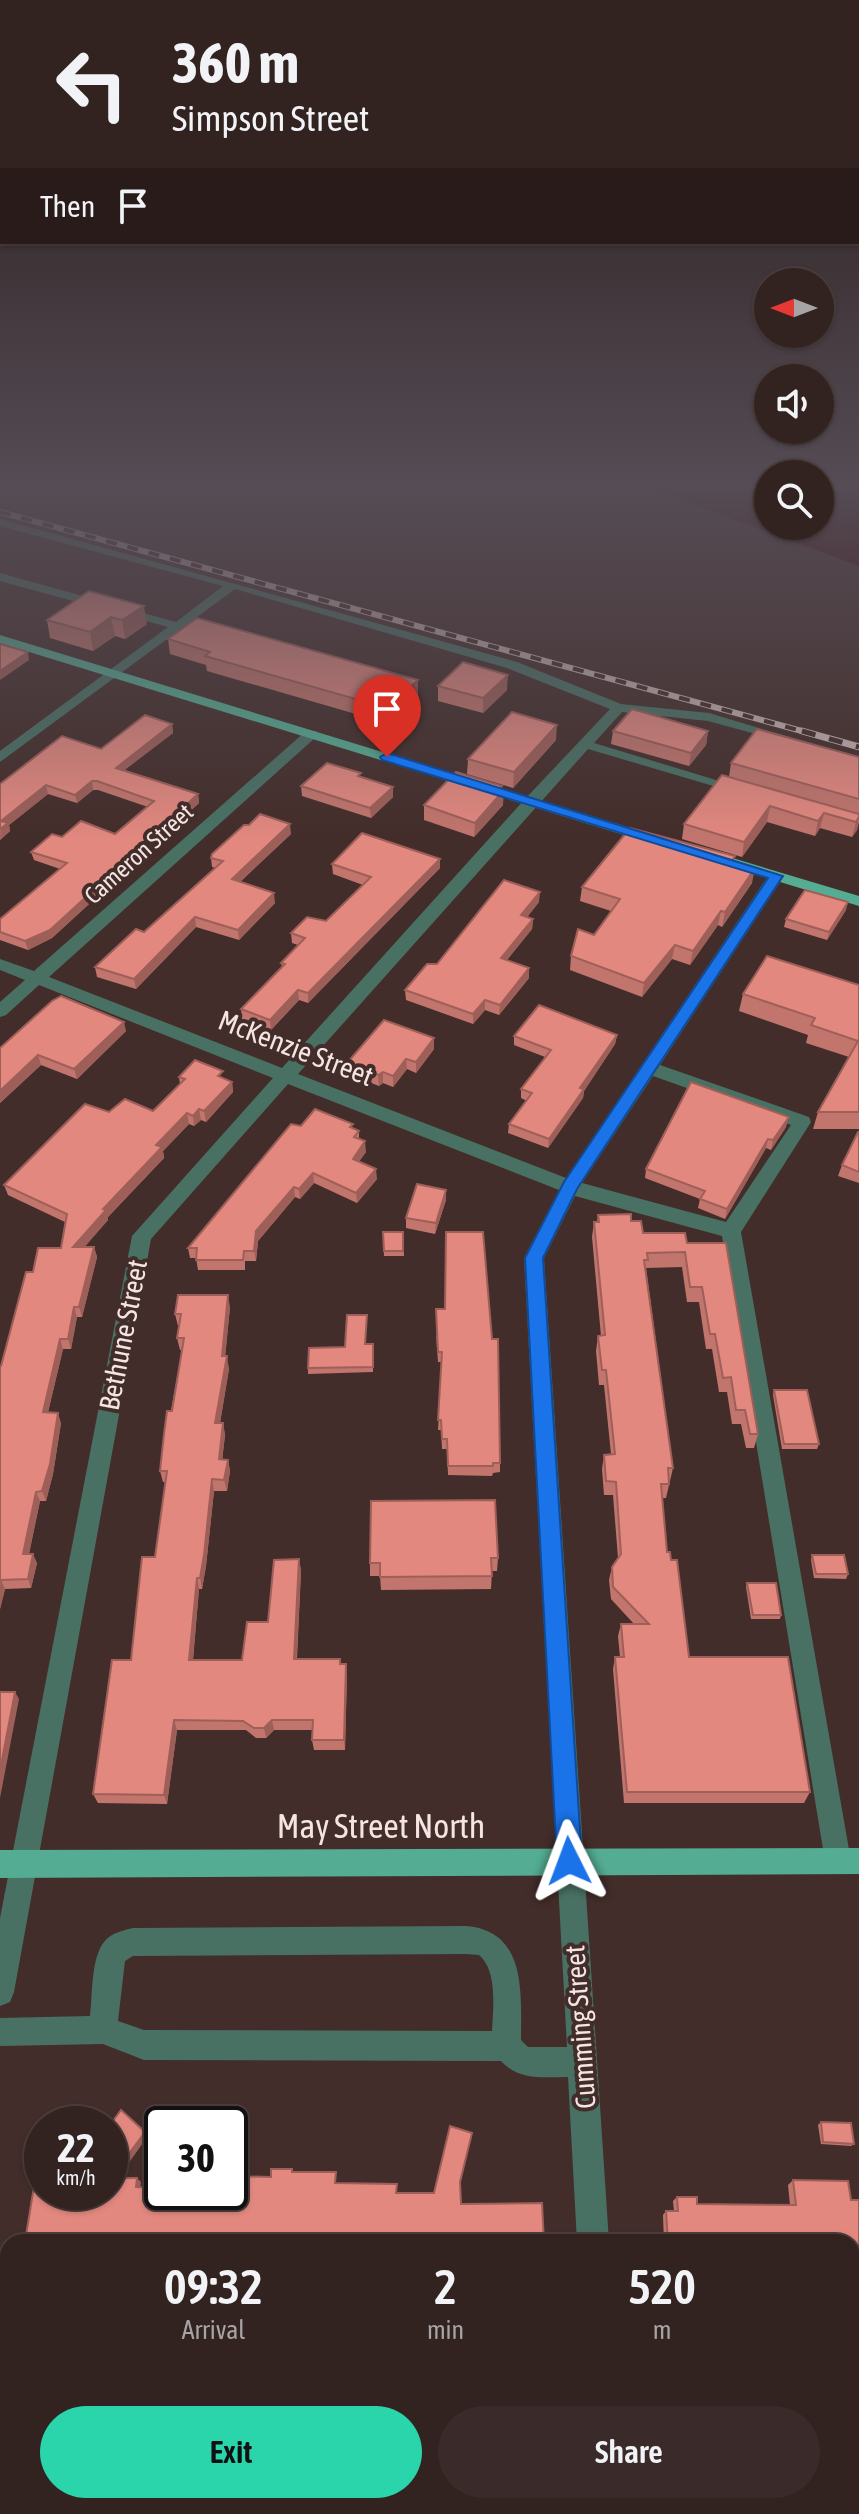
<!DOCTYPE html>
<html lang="en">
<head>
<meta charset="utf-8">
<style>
	:root { --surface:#322220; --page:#3a2a29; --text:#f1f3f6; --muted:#a8a4a5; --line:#4d3f3e; --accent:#2ad5ac }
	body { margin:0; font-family:"Asap Condensed",sans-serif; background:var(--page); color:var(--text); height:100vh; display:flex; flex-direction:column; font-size:30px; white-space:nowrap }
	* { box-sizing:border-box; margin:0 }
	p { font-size:26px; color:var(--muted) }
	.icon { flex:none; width:44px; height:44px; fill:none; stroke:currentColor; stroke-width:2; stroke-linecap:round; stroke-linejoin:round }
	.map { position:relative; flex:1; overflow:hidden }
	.sheet { position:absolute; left:0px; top:2234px; width:860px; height:280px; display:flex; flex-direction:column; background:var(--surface); border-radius:24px 24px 0 0; box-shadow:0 2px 6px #0004,0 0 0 2px var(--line) }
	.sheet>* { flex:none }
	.top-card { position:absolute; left:0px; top:0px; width:860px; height:244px; box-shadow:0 2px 6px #0004,0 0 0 2px var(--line); background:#322220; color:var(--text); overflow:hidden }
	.needle { width:52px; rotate:270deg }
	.buttons { position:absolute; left:754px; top:268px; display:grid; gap:16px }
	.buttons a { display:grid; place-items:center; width:80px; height:80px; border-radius:50%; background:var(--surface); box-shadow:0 2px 6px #0004,0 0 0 2px var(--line); font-size:40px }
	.speed { position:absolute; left:24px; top:2106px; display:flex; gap:16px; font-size:40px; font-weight:700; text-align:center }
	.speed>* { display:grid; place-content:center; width:104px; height:104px; border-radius:50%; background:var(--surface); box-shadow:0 2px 6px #0004,0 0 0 2px var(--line); line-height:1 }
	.speed small { font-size:20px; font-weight:400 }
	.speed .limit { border:4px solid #111; border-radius:12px; background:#fff; color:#111 }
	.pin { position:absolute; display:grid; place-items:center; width:68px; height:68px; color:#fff; margin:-82px -34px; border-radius:50% 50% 50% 0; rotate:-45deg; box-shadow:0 0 8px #0007 }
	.pin .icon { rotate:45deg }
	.me { position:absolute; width:88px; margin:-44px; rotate:357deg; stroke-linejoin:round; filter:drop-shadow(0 0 6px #0008) }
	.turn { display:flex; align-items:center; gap:28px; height:168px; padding:0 40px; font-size:36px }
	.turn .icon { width:104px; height:104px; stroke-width:2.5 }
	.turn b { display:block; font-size:56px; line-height:68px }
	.then { display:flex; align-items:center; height:76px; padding:0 40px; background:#0003; gap:16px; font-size:30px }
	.eta { display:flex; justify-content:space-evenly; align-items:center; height:136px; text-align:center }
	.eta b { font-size:48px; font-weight:600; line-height:56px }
	.cta { display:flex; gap:16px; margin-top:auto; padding:16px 40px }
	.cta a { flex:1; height:92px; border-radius:48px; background:var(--accent); color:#111; font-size:32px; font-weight:600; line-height:92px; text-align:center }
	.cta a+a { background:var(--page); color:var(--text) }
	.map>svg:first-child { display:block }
	.water { fill:#3b0002 }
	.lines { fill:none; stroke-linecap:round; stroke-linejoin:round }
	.minor { fill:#487164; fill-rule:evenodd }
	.major { fill:#54ad93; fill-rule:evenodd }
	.rail-far1-casing { stroke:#c4b3b1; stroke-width:6 }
	.rail-casing { stroke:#c4b3b1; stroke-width:7 }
	.rail-far1 { stroke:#432d2a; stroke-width:4; stroke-dasharray:11; stroke-linecap:butt }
	.rail { stroke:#432d2a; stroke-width:5; stroke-dasharray:14; stroke-linecap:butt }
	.wall { fill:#c2756d }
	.shaded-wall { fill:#9e5f59 }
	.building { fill:#e2887f; stroke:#9e5f59; stroke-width:2 }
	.route { fill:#1a73e8; stroke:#114b97; stroke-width:2 }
	.labels { text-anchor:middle; stroke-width:8; stroke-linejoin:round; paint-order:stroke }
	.far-street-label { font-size:24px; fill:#f4e5e3; stroke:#432d2a }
	.street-label { font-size:28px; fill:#f4e5e3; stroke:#432d2a }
	.near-street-label { font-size:34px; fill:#f4e5e3; stroke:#432d2a }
</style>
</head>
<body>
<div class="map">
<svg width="859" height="2514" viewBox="0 0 859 2514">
	<rect width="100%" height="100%" fill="#432d2a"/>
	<path class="water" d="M649,488h119v38h52v-38h39v78z"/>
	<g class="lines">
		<g class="minor">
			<path d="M0,519l517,143 104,42 88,9 80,24 -7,4 -74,-20 -86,-9 -28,31 155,47 -7,4 -5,-1 -149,-44 -290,325 268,104 204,-305h12l2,3 -124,189 149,52 2,5 -70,110 110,629 -3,10 -10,3 -10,-3 -3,-10 -103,-625 -147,-40 -31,62 65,984h-32l-9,-165c-26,0 -48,4 -67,-16l-357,-1 -41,-16 -103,2v-28l90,-2c3,-22 0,-65 19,-79 7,-5 16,-7 24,-9l333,-2c61,5 55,67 55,114l7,7h39l-43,-789 35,-68 -271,-106 -137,155 -137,753 -4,10 -10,4v-88l132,-682 141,-158 -234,-93 -33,30 -6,2v-15l25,-22 -25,-10v-11l34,12 272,-240h10v6l-267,240 233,91 243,-269 85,-90 -103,-41 -272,-79 -235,173v-11l168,-124 -168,-46v-8l176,49 47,-36 -223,-60zM653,1076l138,49 -65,97 -144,-39zM466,1954l13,1c19,16 14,54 13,76l-348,-1 -26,-9 7,-60 8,-5z"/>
			<rect x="852" y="2371" width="7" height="34"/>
			<rect x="0" y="2376" width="8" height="34"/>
			<rect x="592" y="2506" width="34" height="8"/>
		</g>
		<g class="major">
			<path d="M0,635l657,201 3,3 -8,5 -5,-2 -647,-199z"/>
			<path d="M729,857l130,39v10l-135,-41 -3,-3z"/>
			<path d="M859,1848v26l-859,4v-28z"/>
		</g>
		<defs>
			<path id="rail-far1" d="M0,512l809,221"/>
			<path id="rail" d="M802,731l57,16"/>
		</defs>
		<use href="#rail-far1" class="rail-far1-casing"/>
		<use href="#rail" class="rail-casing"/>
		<use href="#rail-far1" class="rail-far1"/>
		<use href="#rail" class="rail"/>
	</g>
	<g class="wall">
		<path d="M89,591l58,33 -22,15 -10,-3 -22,15 -43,-13 -3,-18z"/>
		<path d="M168,639l250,41v15l-27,24 -14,-4 -4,4 -166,-48 -1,-6 -36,-11z"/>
		<path d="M438,686l69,4 -24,23 -45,-12z"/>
		<path d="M172,724l1,9 -49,37 74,24 1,9 -147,135 -24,12 -28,-10v-21l60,-50 -26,-9 -3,-8 31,-15 53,-3 33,-27 -50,-17h-5l-16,13 -29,-9 -39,31 1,6 -10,9v-56z"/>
		<path d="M613,731h95l-2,14 -17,21 -78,-22z"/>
		<path d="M556,740l-43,48 -46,-14 1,-15z"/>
		<path d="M859,757v65l-2,8 -5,7 -32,-9 -5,8 -48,-14 -25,35 -60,-18 2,-15 45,-47 2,-14z"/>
		<path d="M362,777l31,10v10l-22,21 -69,-22 -1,-10z"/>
		<path d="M502,786l1,19 -29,32 -50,-17v-15z"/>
		<path d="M291,834l-51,48 35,21 -36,37 -43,-13 -60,62 -39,-12 -2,-10 49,-35 72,-64 -4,-1 -1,-9z"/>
		<path d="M734,862l18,21 -30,44 -4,-2 -28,40 -18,-6 -30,38 -72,-27 1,-14 23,-21 17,-24 -31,-10 2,-14z"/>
		<path d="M332,864l108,4 -132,135 -9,-3 -28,30 -29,-11 -1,-10 41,-42 -1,-4 17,-18 -6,-2 -1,-10 35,-12 37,-36 -30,-11z"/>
		<path d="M539,902l-12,15 6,2 -1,10 -25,31 22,18 -30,37 -14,-5 -12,14 -67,-24 -1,-10 32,-26z"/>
		<path d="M846,910l-19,30 -43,-13 2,-8z"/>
		<path d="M859,985v144h-46l5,-17 31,-55 -43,-14 2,-8 -69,-24 4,-17z"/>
		<path d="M126,1031l-49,48 -36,-14 -41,38v-55z"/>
		<path d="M617,1035l-2,9 -31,47 -1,7 -35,50 -40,-15 1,-9 18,-23 -6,-3v-9l24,-32 -31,-12v-9z"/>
		<path d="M434,1049l-18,24 -9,-4 -14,18 -10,-4 -4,3 -31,-12 -1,-11z"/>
		<path d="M179,1077l45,2 8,3 1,10 -27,30 -5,-2 -7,6 -5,-2 -26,27 1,7 -56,59v3l-24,27h10l3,10 -15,60h-5l-6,32h-8l-15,63 13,11 -8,51 -7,27h-6l-11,53 8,9 -6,25 -26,1 -5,20 1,-243 32,-94 28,-24 4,-26 -57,-27 -4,-10 105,-73 44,-1 27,-27z"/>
		<path d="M301,1126l52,2 6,3v8l7,13 -7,9 18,18 -20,24 -43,-20 -14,16 -5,-2 -37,44 -2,20h-11v9h-47l-2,-12h-6l-2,-10z"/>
		<path d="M786,1127l-15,23 -5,-2 -41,71 -27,-11 2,-9 -55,-21 1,-9z"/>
		<path d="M859,1132v51l-21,-7 4,-11z"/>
		<path d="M446,1190v10l-11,34 -29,-6v-10z"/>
		<path d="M598,1215l33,6 12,12 44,10 71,191 -4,14h-8l-5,-24h-9l-5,-32h-8l-7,-43h-6l-7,-47h-12l-5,-35 -36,1 27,200 -7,30h-4l5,54 22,105 121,135 -6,11h-180l-11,-134 2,-12h5l-2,-21 3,-12h13l-23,-25 -2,-19 3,-13 6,-9 -5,-63h-9l-2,-26 2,-14 7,-1 -7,-69h-5l-3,-34 2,-15h3l-9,-99 2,-15h3z"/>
		<path d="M383,1232h20l1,24h-20z"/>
		<path d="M230,1307l-5,49 4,13 -9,54h3l2,12 -3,25h6l2,11 -3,20h-13l-8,75 -4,23h-3l-6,71h49l26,-38 31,-63 2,12 -4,88 49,5 1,10 -2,76h-31l-2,-10 1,-10h-39l-8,8h-10l-10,-8h-69l-10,74 -69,-1 -5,-9 38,-134 24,-103 10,-75h-2l-3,-11 22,-121h-2l-3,-12 2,-12h-1l-3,-12z"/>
		<path d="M436,1334l64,129v9l-7,1 -1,3 -44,-1 -1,-26h-5l-1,-19h-3l4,-68h-4z"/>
		<path d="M373,1344v28l-65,2v-6l37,-21z"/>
		<path d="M774,1390l45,54 -2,5h-35l-9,-54z"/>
		<path d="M812,1555l36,19 -2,5 -32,-1 -3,-18z"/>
		<path d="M498,1558l-1,13h-5l-1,18 -110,1 -1,-14h-10v-13z"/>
		<path d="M747,1583l34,32 -1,4h-29l-5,-32z"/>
		<path d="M821,2122l33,22 -3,2 -30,-2 -3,-19z"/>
		<path d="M793,2180l58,20h8v88h-7v-46h-188l-1,-27 3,-4h8l-1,-10 4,-4 20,7 93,1 -2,-20z"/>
	</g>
	<g class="shaded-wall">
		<path d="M144,606l3,18 -22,15 -3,-19z"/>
		<path d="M111,617l4,19 -22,15 -3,-19z"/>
		<path d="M28,652l1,8 -29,20v-9z"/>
		<path d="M508,675l-1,15 -24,23v-15z"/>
		<path d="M418,680v15l-27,24v-15z"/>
		<path d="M377,700v15l-4,4v-15z"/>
		<path d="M172,724l1,9 -56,43 -1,-8z"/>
		<path d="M557,725l-1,15 -43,48 1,-16z"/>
		<path d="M708,731l-2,14 -17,21 2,-13z"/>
		<path d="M92,781l1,9 -16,13 -2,-8z"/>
		<path d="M46,785l2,9 -39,31 1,6 -10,9 1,-19z"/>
		<path d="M502,786v6l2,-2 -1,15 -29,32 1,-14z"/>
		<path d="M393,787v10l-22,21 -1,-10z"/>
		<path d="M198,794l1,9 -147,135 -24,12 -3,-9z"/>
		<path d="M770,806l-3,16 -25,35 2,-15z"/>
		<path d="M824,813l-4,15 -5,8 3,-15z"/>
		<path d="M859,817l-2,13 -5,7 4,-15z"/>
		<path d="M290,824l1,10 -58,54 -1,-9z"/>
		<path d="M440,859v9l-132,135v-10z"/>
		<path d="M755,868l-3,15 -30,44 3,-15z"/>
		<path d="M540,892l-1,10 -18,23v-10z"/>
		<path d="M274,893l1,10 -36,37 -1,-10z"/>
		<path d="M848,902l-2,8 -19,30 2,-8z"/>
		<path d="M721,911l-3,14 -28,40 3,-14z"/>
		<path d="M195,917l1,10 -60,62 -2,-10z"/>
		<path d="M533,919l-1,10 -32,39 1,-10z"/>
		<path d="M675,945l-3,14 -30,38 2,-14z"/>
		<path d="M529,968v10l-30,37 1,-10z"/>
		<path d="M298,990l1,10 -28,30 -1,-10z"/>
		<path d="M485,1000v10l-12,14v-10z"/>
		<path d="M124,1022l2,9 -49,48 -3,-10z"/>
		<path d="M617,1035l-2,9 -31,47 -1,7 -35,50 1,-9 31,-51z"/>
		<path d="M434,1038v11l-18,24v-11z"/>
		<path d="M38,1055l3,10 -41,38v-12z"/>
		<path d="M406,1059l1,10 -14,18v-11z"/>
		<path d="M383,1072v11l-4,3 -1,-11z"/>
		<path d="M232,1082l1,10 -27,30 -2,-11z"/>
		<path d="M199,1109l2,11 -7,6 -1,-10z"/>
		<path d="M187,1113l2,11 -26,27 1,7 -56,59v3l-32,37 -3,-10 30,-38 53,-64z"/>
		<path d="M789,1117l-3,10 -15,23 2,-10z"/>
		<path d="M768,1139l-2,9 -41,71 2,-10z"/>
		<path d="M365,1141l1,11 -12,17 -1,-10z"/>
		<path d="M376,1169l1,10 -20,24 -1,-10z"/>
		<path d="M313,1173l1,10 -14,16 -1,-10z"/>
		<path d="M294,1187l1,10 -37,44 -2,20 -2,-10 2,-20z"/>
		<path d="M446,1190v10l-11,34 1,-11z"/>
		<path d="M94,1247l3,10 -15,60 -3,-10z"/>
		<path d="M228,1295l2,12 -6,62 -2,-13z"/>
		<path d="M74,1307l3,10 -6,32 -3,-10z"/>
		<path d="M60,1339l3,10 -17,72 -3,-9z"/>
		<path d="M227,1356l2,13 -11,66 -3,-12z"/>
		<path d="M58,1413l3,10 -8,51 -7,27 -4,-10z"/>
		<path d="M223,1423l2,12 -4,36 -2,-12z"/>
		<path d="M228,1460l2,11 -3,20 -3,-11z"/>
		<path d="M212,1479l2,12 -8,75 -4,23 -2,-11z"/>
		<path d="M36,1492l4,9 -13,62 -4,-9z"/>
		<path d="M33,1554l4,9 -6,25 -3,-9z"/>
		<path d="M299,1559l2,12 -5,99 -2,-11z"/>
		<path d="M197,1578l2,11 -7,81 -3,-10z"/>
		<path d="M1,1580l4,9 -5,20v-27z"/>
		<path d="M346,1664l1,10 -2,76 -1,-10z"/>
		<path d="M15,1692l4,7 -19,99v-28z"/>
		<path d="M174,1720l3,10 -10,74 -3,-9z"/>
		<path d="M272,1720l2,10 -8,8 -2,-10z"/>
		<path d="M145,2132l3,4 -33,46 -4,-4z"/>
		<path d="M137,2178l4,4 -1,9 -4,-4z"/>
	</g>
	<g class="building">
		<path d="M89,591l55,15 -22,14 -11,-3 -21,15 -43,-12z"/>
		<path d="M197,618l221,62 -27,24 -14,-4 -4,4 -168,-48 5,-4 -42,-13z"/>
		<path d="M0,644l28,8 -28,19z"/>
		<path d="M463,662l45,13 -25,23 -45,-12z"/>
		<path d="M632,709l76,22 -17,22 -78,-22z"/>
		<path d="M512,712l45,13 -43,47 -46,-13z"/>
		<path d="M145,715l27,9 -56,44 82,26 -148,136 -25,11 -25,-9v-13l67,-56 -36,-11 21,-18 10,3 19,-16 34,13 39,-33 -57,-20h-5l-17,14 -29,-10 -45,36 7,2 -8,6v-45l62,-48 39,13z"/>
		<path d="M757,729l102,28v42l-128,-36z"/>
		<path d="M327,763l34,10 -3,3 35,11 -23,21 -69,-22z"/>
		<path d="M456,772l46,14 -3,3 5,1 -29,33 -51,-18z"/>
		<path d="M722,775l137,39v3l-3,5 -32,-9 -6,8 -48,-15 -26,36 -60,-18z"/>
		<path d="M260,814l30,10 -58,55 42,14 -36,37 -43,-13 -61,62 -39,-12 41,-38 8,3 79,-71 -12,-3 1,-4 32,-29h5z"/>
		<path d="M630,828l105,28 -4,6 24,6 -30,44 -4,-1 -28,40 -18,-6 -31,38 -73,-27 7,-27 16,6 26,-36 -38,-12z"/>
		<path d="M362,833l78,26 -132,134 -10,-3 -28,30 -29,-11 44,-45 -4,-1 24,-25 -14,-5 16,-16 19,4 45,-44 -39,-13z"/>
		<path d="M504,880l36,12 -19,23 12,4 -32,39 28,10 -29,37 -15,-5 -12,14 -68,-24 22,-26h10z"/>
		<path d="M805,890l43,12 -19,30 -43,-13z"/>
		<path d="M767,956l92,29v127h-41l40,-71 -47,-16 4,-7 -72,-24z"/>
		<path d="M61,996l63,26 -50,47 -36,-14 -38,36v-43l52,-47z"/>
		<path d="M539,1005l78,30 -37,53 4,1 -35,50 -40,-15 23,-31 -11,-4 30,-39 -37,-14z"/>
		<path d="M384,1020l50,18 -18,24 -10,-3 -13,17 -10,-4 -5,3 -31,-12z"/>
		<path d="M195,1060l28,11 -5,5 14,6 -28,29 -5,-2 -6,7 -6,-3 -31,32 6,2 -59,62 3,1 -33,37h21l-15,60h-5l-6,32h-8l-17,73 15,1 -8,51 -8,27 -6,1 -13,62h10l-5,25 -27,1 -1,2v-216h1l25,-94h7l5,-24h23l6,-34 -63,-29 81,-81 24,8 16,-13 28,12 32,-32 -6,-2z"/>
		<path d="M691,1082l98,35 -16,23 -5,-1 -41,70 -27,-10 5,-8 -59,-22z"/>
		<path d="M315,1109l38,15 -3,3 9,4 -5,6 11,4 -12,18 23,10 -20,24 -43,-20 -14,16 -5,-2 -38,44 -2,20h-10l-1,9h-47l1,-12h-9l103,-124 10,2z"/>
		<path d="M858,1132h1v40l-17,-7z"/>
		<path d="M417,1184l29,6 -10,33 -30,-5z"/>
		<path d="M631,1214v7h10l2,12h42l2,10h39l32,191h-8l-5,-24h-9l-5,-33 -8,1 -8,-44h-5l-8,-47h-12l-5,-35 -38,1 1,7h-4l29,208h-5l1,16h-8l6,68h3l1,8h6l12,97h99l22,135h-183l-12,-135h9l-3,-33h28l-36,-37 -1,-20 9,-13 -5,-72 -10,-1 -2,-26 11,-1 -9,-84h-4l-4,-34 7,-1 -11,-113h5l-1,-7z"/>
		<path d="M383,1232h20v19h-19z"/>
		<path d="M446,1232h37l9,107h6l2,124h-7v3h-45l-1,-27h-5l-1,-19h-3l4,-68h-4l-2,-43h9z"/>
		<path d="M178,1295h50l-6,61h5l-12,67h8l-4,36 9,1 -4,20 -12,-1 -8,76 -4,23h-3l-8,82h53l5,-38h21l6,-62 25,-1 -5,100h46v5h6l-2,76h-32l1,-20h-41l-8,8h-10l-11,-7 -69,-1 -10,75 -71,-1 19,-134h19l11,-103h13l12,-86h-7l4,-37 3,-23h5l12,-73h-7l4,-24h-6z"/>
		<path d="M347,1315h20l-2,29h8v23l-65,1 1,-20 36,-1z"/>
		<path d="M774,1390h33l12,54h-35z"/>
		<path d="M495,1500l3,58h-7l1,18 -112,1v-14h-10l1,-62z"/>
		<path d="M812,1555h32l4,19h-32z"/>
		<path d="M747,1583h29l5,32h-28z"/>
		<path d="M0,1692h15l-15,78z"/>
		<path d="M121,2110l24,22 -34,46h26l-1,9 26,1v4h68v-16l41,1v-8h21v3h44l-1,11 62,1 -1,9h38l16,-67 22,7 -12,49 1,22 81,-1 2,39h-519l10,-62h7v12h68v-67z"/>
		<path d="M49,2113l40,1 -2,10h-40z"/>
		<path d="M821,2122l30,1 3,21 -31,-2z"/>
		<path d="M793,2180l55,1 3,19h8v85h-7v-43h-184l-2,-31h12l-1,-14h20v7l99,1z"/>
		<path d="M58,2506h178l51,2 181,-1v7h-468h57z"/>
	</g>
	<linearGradient id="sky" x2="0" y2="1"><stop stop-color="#251917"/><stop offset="0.58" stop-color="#554c55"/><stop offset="1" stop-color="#554c55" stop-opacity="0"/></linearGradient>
	<rect width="859" height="840" fill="url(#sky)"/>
	<path class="route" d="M387,753l396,123 -206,313 -34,69 39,603 -4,9 -9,3 -8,-3 -4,-9 -32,-603 39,-76 204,-304 -386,-118 -2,-3z"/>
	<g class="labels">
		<g class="far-street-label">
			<text transform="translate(139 854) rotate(-42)" y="8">Cameron Street</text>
		</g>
		<g class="street-label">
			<text transform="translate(296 1048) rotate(21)" y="10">McKenzie Street</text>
			<text transform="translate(123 1335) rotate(-79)" y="10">Bethune Street</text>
			<text transform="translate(580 2027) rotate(-94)" y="10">Cumming Street</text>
		</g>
		<g class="near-street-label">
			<text x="381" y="1838">May Street North</text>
		</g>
	</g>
</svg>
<div class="buttons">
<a><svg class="needle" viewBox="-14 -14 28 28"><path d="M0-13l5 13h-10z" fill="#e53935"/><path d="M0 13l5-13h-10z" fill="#a8a4a5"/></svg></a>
<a><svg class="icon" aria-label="sound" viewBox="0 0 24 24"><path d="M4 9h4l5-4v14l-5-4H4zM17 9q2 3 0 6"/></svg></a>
<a><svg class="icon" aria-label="search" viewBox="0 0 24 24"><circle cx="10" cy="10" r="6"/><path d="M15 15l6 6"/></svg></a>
</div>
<div class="speed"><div>22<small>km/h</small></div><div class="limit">30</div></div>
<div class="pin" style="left:387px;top:757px;background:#d93025"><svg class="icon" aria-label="arrive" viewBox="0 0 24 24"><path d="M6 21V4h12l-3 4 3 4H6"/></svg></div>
<svg class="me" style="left:569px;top:1861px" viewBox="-20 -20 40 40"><path d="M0-17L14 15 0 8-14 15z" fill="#1a73e8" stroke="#fff" stroke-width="4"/></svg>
<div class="top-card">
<div class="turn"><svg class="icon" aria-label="left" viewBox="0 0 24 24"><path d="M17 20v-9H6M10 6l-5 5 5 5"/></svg><div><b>360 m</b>Simpson Street</div></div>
<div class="then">Then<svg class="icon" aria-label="arrive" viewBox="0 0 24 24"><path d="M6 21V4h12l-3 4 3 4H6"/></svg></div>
</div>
<section class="sheet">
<div class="eta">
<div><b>09:32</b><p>Arrival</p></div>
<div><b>2</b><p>min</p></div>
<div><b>520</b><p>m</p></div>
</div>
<div class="cta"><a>Exit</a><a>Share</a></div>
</section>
</div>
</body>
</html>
